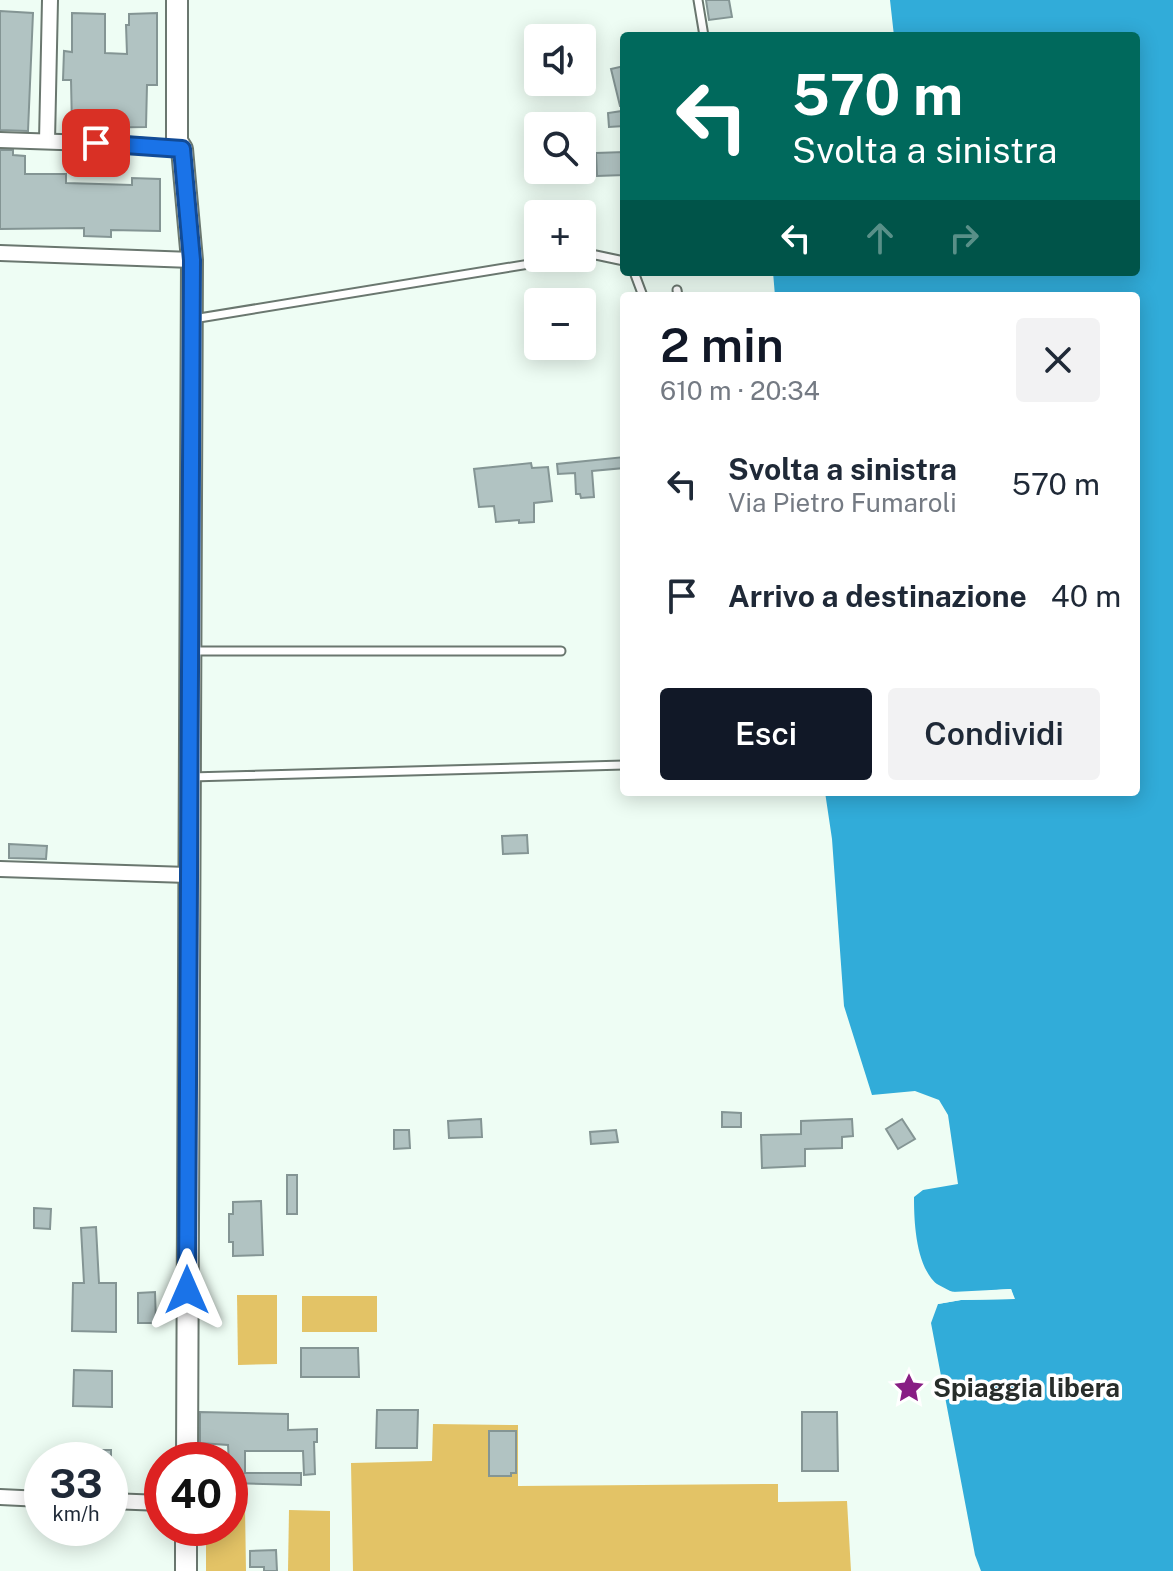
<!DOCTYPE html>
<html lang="it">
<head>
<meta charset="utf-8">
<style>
	:root { --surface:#fff; --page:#f2f2f3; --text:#1f2937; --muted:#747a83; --accent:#111827 }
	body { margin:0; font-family:"Public Sans",sans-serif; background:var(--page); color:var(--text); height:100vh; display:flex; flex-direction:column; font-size:30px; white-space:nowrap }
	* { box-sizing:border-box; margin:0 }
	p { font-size:26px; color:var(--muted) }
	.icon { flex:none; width:44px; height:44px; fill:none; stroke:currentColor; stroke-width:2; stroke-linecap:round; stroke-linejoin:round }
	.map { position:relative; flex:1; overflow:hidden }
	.drawer { position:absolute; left:620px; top:292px; width:520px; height:504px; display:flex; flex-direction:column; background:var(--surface); border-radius:8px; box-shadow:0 4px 20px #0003 }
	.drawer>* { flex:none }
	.guide { position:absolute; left:620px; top:32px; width:520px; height:244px; border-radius:8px; box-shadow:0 4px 20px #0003; background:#00695c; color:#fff; overflow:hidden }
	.controls { position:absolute; left:524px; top:24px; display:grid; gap:16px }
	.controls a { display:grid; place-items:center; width:72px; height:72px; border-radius:8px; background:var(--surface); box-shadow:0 4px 20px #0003; font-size:40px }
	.speed { position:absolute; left:24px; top:1442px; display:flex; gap:16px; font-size:40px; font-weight:700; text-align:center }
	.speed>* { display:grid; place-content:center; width:104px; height:104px; border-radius:50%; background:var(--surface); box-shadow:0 4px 20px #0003; line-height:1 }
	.speed small { font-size:20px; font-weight:400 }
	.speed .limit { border:12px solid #d22; background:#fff; color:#111 }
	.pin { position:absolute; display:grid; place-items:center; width:68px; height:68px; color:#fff; margin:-34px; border-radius:16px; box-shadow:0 4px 12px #0006 }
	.me { position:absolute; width:88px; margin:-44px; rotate:0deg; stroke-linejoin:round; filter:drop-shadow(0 0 6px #0008) }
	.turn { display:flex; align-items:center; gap:28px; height:168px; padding:0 40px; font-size:36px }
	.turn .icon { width:104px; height:104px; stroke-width:2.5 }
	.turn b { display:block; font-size:56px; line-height:68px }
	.lanes { display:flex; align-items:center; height:76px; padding:0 40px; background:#0003; justify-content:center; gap:40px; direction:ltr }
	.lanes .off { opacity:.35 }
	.round { display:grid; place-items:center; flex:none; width:84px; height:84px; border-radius:8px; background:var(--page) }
	.overview { display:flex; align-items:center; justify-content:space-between; height:136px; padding:0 40px }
	h1 { font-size:48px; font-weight:600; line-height:60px; color:var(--accent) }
	.primary-button { display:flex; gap:16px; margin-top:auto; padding:16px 40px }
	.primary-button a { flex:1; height:92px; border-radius:8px; background:var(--accent); color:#fff; font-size:32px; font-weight:600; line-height:92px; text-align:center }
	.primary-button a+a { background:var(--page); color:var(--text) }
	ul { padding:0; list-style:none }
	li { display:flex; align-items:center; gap:24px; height:112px; padding:0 40px }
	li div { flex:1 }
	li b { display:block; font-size:30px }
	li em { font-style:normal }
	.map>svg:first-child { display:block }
	.green { fill:#e3c366 }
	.water { fill:#31acd9 }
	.pier { fill:#eefdf4 }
	.building { fill:#b1c3c2; stroke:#849594; stroke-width:2 }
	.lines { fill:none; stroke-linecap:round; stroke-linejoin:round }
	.lane-casing { stroke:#6a776f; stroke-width:11 }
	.street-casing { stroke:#6a776f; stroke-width:18 }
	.secondary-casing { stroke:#6a776f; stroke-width:24 }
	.lane { stroke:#fff; stroke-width:7 }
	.street { stroke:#fff; stroke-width:14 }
	.secondary { stroke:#fff; stroke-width:20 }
	.route-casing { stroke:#114b97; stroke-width:20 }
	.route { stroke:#1a73e8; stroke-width:14 }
	.labels { text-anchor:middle; stroke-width:7; stroke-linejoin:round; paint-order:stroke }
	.poi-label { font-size:26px; font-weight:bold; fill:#282d2a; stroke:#fff; text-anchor:start }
</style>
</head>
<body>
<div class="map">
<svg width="1173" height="1571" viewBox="0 0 1173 1571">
	<rect width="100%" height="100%" fill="#eefdf4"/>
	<g class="green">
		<path d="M237,1295h40v69l-39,1z"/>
		<rect x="302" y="1296" width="75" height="36"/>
		<path d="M433,1424l85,1v61l260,-2v18l69,-1 4,70h-498l-2,-108 81,-2z"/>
		<path d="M230,1506h15l1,65h-40v-43h24z"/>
		<path d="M289,1510l41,1v60h-42z"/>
	</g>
	<path class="water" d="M890,0h283v1571h-192l-6,-16 -44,-232 7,-19 23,-4 53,-1 -3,-10c-18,1 -38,4 -56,3 -39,-4 -41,-67 -41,-95l9,-7 35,-6 -10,-69 -9,-15 -24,-9 -43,4 -28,-89 -12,-167 -7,-47h311v-496h-361l-2,-24h363v-236h-242z"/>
	<path class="pier" d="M935,1283l17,9 59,-3 4,10 -54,1 -23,4 -1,-4 23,-4 49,-1v-2l-58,3 -15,-8z"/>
	<g class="building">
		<path d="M706,0h23l3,17 -23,3z"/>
		<path d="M0,11l33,2 -5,118 -28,-1z"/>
		<path d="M72,13l33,1v39l22,1 -1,-29h3v-11l28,-1v72h-10l-1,42 -74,1 -1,-48h-8l1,-29 8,1z"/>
		<path d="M624,66v40h-4l-9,-37z"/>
		<path d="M622,111l2,15 -15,1 -1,-14z"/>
		<path d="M0,150h13v5l12,1v18h41v9l66,2v-7l28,1v52l-49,-1v7l-27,-1v-8l-84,1z"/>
		<path d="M624,152v23l-27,1 -1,-23z"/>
		<path d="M624,457v11l-32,3 2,26 -13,1 -1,-4h-4l-1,-21 -17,1 -1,-10z"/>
		<path d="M531,463l1,5 16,-1 4,34 -18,2v19l-15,1v-3l-23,2 -2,-16 -15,1 -5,-38z"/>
		<path d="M527,835l1,18 -25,1 -1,-18z"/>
		<path d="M9,844l38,2 -1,13 -37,-1z"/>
		<path d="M722,1112l19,1v14h-19z"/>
		<path d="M481,1119l1,18 -33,1 -1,-17z"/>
		<path d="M852,1119l1,17 -11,1v11l-37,1v17l-43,2 -1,-33 40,-1v-13z"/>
		<path d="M902,1119l13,20 -17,10 -12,-20z"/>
		<path d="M394,1130h15l1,18 -16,1z"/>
		<path d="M616,1130l2,12 -27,2 -1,-12z"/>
		<rect x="287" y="1175" width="10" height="39"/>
		<path d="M261,1201l2,54 -30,1v-14h-4v-28h4v-12z"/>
		<path d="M34,1208l17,1 -1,20 -16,-1z"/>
		<path d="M96,1227l3,56h17v49l-44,-1 1,-48h11l-3,-55z"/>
		<path d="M155,1292l1,31h-18v-30z"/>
		<path d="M301,1348h57l1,29h-58z"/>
		<path d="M74,1370l38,1v36l-39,-1z"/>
		<path d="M377,1410h41l-1,38h-41z"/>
		<path d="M200,1412l88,2v16l29,-1v13h-3l1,32 -11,1 -1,-24h-58v22h56v12l-71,-2 -2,-38 -28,-2z"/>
		<path d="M802,1412h35l1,59h-36z"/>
		<path d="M489,1431h27v42h-5v3h-22z"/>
		<path d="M80,1450h31v10h-32z"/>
		<path d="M276,1550l1,21h-13v-4h-14v-16z"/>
	</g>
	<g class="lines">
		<defs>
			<g id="lane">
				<path d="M698,0l6,36"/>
				<path d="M582,255l9,-1 33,7"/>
				<path d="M634,272l9,24"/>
				<path d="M677,290l1,6"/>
				<path d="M193,319l373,-61"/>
				<path d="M192,651h369"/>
				<path d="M190,777l434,-12"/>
			</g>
			<g id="street">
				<path d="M0,140l120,4 62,5"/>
				<path d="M47,141l3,-141"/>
				<path d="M0,253l192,7"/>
				<path d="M0,869l188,6"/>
				<path d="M0,1497l42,2"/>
				<path d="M110,1501l52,2"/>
			</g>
			<g id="secondary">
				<path d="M177,0v141l5,8 10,111 -5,1200"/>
				<path d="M186,1571v-43"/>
			</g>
		</defs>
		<use href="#lane" class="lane-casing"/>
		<use href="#street" class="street-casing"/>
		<use href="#secondary" class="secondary-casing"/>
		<use href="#lane" class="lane"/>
		<use href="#street" class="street"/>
		<use href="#secondary" class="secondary"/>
	</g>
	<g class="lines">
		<defs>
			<path id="route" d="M96,143l86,6 10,111 -5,1030"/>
		</defs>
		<use href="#route" class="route-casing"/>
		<use href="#route" class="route"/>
	</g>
	<defs>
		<symbol id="sight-bare" viewBox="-9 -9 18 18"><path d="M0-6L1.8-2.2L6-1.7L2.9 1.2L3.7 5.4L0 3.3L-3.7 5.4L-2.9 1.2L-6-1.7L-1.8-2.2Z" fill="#881e84" stroke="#fff" stroke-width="2.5" paint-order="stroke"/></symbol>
	</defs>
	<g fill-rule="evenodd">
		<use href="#sight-bare" x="887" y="1366" width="44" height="44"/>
	</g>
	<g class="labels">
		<g class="poi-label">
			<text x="933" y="1397">Spiaggia libera</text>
		</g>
	</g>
</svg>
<div class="controls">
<a><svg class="icon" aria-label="sound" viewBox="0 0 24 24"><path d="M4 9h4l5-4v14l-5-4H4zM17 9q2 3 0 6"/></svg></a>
<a><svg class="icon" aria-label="search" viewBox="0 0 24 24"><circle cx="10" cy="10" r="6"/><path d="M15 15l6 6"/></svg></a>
<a>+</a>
<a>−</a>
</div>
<div class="speed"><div>33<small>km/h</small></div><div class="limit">40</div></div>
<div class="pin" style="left:96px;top:143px;background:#d93025"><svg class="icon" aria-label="arrive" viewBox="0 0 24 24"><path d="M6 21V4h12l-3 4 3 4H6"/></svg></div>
<svg class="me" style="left:187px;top:1290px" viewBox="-20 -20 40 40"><path d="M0-17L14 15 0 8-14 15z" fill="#1a73e8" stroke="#fff" stroke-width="4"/></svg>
<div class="guide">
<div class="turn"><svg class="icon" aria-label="left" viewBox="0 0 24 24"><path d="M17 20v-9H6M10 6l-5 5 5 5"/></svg><div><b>570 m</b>Svolta a sinistra</div></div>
<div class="lanes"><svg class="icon" aria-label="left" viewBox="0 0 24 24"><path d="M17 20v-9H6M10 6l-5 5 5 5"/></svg><svg class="icon off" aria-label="ahead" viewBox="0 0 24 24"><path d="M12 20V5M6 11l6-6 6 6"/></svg><svg class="icon off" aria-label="right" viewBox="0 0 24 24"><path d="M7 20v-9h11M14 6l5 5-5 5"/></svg></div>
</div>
<section class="drawer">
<div class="overview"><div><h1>2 min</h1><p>610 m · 20:34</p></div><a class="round"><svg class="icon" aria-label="close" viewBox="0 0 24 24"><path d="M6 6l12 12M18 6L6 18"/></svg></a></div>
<ul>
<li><svg class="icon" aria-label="left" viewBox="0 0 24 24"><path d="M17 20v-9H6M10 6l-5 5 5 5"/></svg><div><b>Svolta a sinistra</b><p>Via Pietro Fumaroli</p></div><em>570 m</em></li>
<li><svg class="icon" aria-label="arrive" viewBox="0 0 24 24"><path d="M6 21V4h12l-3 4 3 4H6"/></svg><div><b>Arrivo a destinazione</b></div><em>40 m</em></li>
</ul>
<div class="primary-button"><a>Esci</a><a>Condividi</a></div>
</section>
</div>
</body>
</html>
